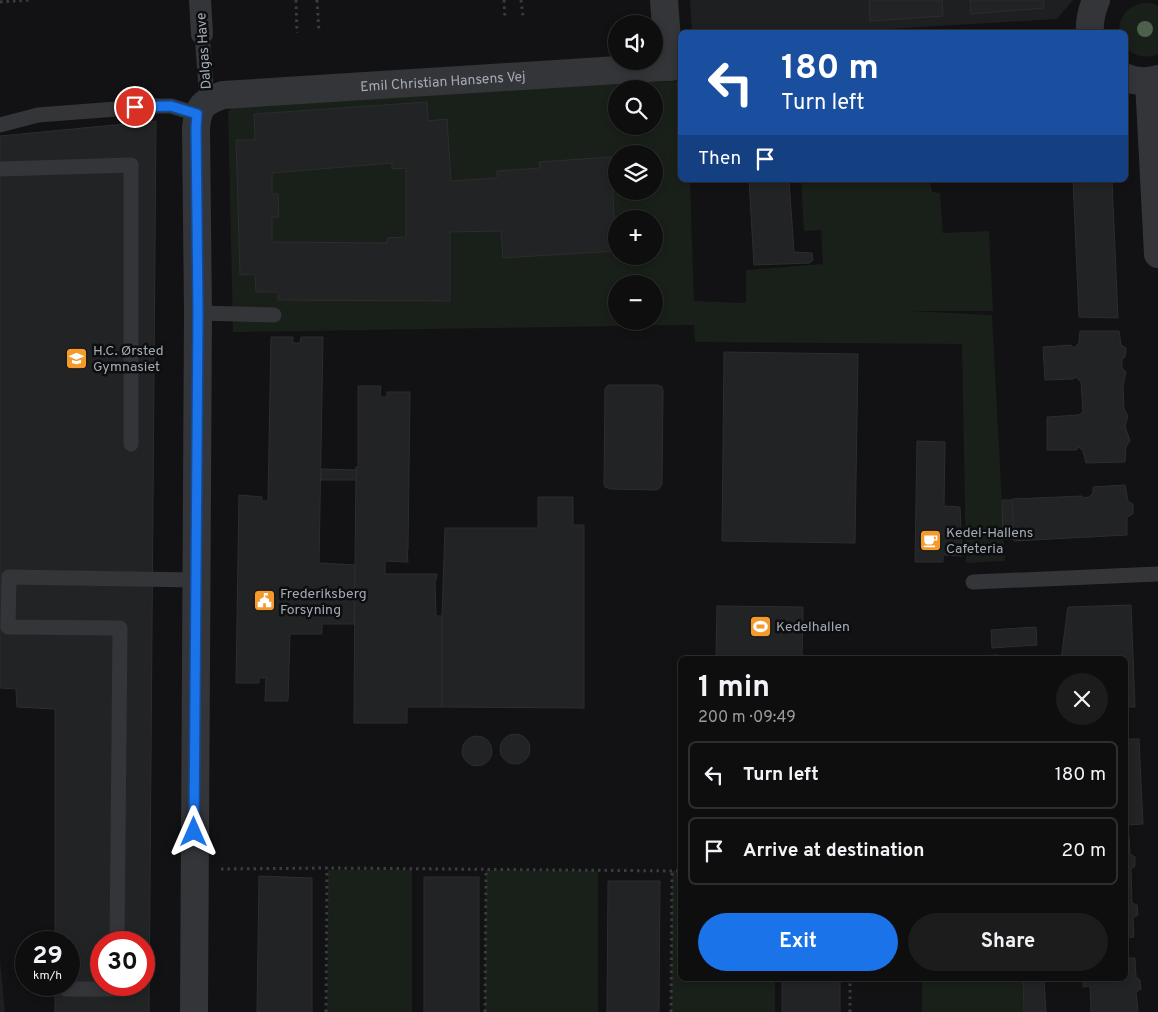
<!DOCTYPE html>
<html lang="en">
<head>
<meta charset="utf-8">
<style>
	:root { --surface:#0e0e0f; --page:#1c1c1d; --text:#f1f3f6; --muted:#9b9c9e; --line:#2e2e2f; --accent:#1a73e8 }
	body { margin:0; font-family:Overpass,sans-serif; background:var(--page); color:var(--text); height:100vh; display:flex; flex-direction:column; font-size:19px; white-space:nowrap }
	* { box-sizing:border-box; margin:0 }
	p { font-size:16px; color:var(--muted) }
	.icon { flex:none; width:28px; height:28px; fill:none; stroke:currentColor; stroke-width:2; stroke-linecap:round; stroke-linejoin:round }
	.map { position:relative; flex:1; overflow:hidden }
	.panel { position:absolute; left:678px; top:656px; width:450px; height:325px; display:flex; flex-direction:column; background:var(--surface); border-radius:8px; box-shadow:0 2px 8px #0003,0 0 0 1px var(--line) }
	.panel>* { flex:none }
	.guide { position:absolute; left:678px; top:30px; width:450px; height:152px; border-radius:8px; box-shadow:0 2px 8px #0003,0 0 0 1px var(--line); background:#1a4fa0; color:#fff; overflow:hidden }
	.controls { position:absolute; left:608px; top:15px; display:grid; gap:10px }
	.controls a { display:grid; place-items:center; width:55px; height:55px; border-radius:50%; background:var(--surface); box-shadow:0 2px 8px #0003,0 0 0 1px var(--line); font-size:25px }
	.speed { position:absolute; left:15px; top:931px; display:flex; gap:10px; font-size:25px; font-weight:700; text-align:center }
	.speed>* { display:grid; place-content:center; width:65px; height:65px; border-radius:50%; background:var(--surface); box-shadow:0 2px 8px #0003,0 0 0 1px var(--line); line-height:1 }
	.speed small { font-size:12px; font-weight:400 }
	.speed .limit { border:8px solid #d22; background:#fff; color:#111 }
	.pin { position:absolute; display:grid; place-items:center; width:42px; height:42px; color:#fff; margin:-21px; border:2px solid #fff; border-radius:50%; box-shadow:0 1px 5px #0007 }
	.me { position:absolute; width:55px; margin:-28px; rotate:0deg; stroke-linejoin:round; filter:drop-shadow(0 0 4px #0008) }
	.turn { display:flex; align-items:center; gap:18px; height:105px; padding:0 20px; font-size:22px }
	.turn .icon { width:65px; height:65px; stroke-width:2.5 }
	.turn b { display:block; font-size:35px; line-height:42px }
	.then { display:flex; align-items:center; height:48px; padding:0 20px; background:#0003; gap:10px; font-size:19px }
	.round { display:grid; place-items:center; flex:none; width:52px; height:52px; border-radius:26px; background:var(--page) }
	.overview { display:flex; align-items:center; justify-content:space-between; height:85px; padding:0 20px }
	h1 { font-size:30px; font-weight:700; line-height:38px }
	.button { display:flex; gap:10px; margin-top:auto; padding:10px 20px }
	.button a { flex:1; height:58px; border-radius:30px; background:var(--accent); color:#fff; font-size:20px; font-weight:700; line-height:58px; text-align:center }
	.button a+a { background:var(--page); color:var(--text) }
	ul { padding:0; list-style:none }
	li { display:flex; align-items:center; gap:15px; height:68px; margin:0 10px 8px; padding:0 10px; border:2px solid var(--line); border-radius:8px }
	li div { flex:1 }
	li b { display:block; font-size:19px }
	li em { font-style:normal }
	.map>svg:first-child { display:block }
	.built { fill:#1e1f21 }
	.green { fill:#191f19; fill-rule:evenodd }
	.building { fill:#222325; stroke:#2c2d30; fill-rule:evenodd }
	.lines { fill:none; stroke-linecap:round; stroke-linejoin:round }
	.path { stroke:#393c40; stroke-width:3; stroke-dasharray:2.5 4; stroke-linecap:butt }
	.service { stroke:#333539; stroke-width:15 }
	.pedestrian { stroke:#333539; stroke-width:22 }
	.minor { stroke:#333539; stroke-width:28 }
	.tertiary { stroke:#333539; stroke-width:28 }
	.tree { fill:#4c604c }
	.route-casing { stroke:#114b97; stroke-width:12 }
	.route { stroke:#1a73e8; stroke-width:9 }
	.labels { text-anchor:middle; stroke-width:5; stroke-linejoin:round; paint-order:stroke }
	.street-label { font-size:14px; fill:#a4abb5; stroke:#0d0e0f }
	.poi-label { font-size:14px; fill:#a4abb5; stroke:#0d0e0f; text-anchor:start }
</style>
</head>
<body>
<div class="map">
<svg width="1158" height="1012" viewBox="0 0 1158 1012">
	<rect width="100%" height="100%" fill="#121214"/>
	<g class="built">
		<path d="M690,0h383l-16,19 -218,13h-147z"/>
		<path d="M0,961l5,51h-5z"/>
	</g>
	<g class="green">
		<path d="M1142,3h10l6,3v48c-13,5 -23,3 -33,-7v-15h-6c0,-16 8,-25 23,-29z"/>
		<path d="M680,81v99h10l4,121 52,2v-33l77,-6 -2,-34 -17,1 -3,-51h101l28,3 2,9 8,1 3,40 46,-2 4,80h-82l81,4 13,246 -39,2 -4,-219 -267,-2 -1,-17 -461,7 -5,-221 20,-13zM616,89h38v37h-38zM616,154h38v37h-38zM616,219h38v37h-38zM616,284h38v37h-38z"/>
		<path d="M328,870h84v142h-85z"/>
		<path d="M486,870l112,1v141h-113z"/>
		<path d="M672,871h8v108h95v33h-104z"/>
		<path d="M922,979h101l1,33h-102z"/>
	</g>
	<g class="building">
		<path d="M869,0h73l1,16 -73,5z"/>
		<path d="M970,0h73l1,8 -73,6z"/>
		<path d="M427,102l1,19 19,-2 4,62 46,-3v-7l43,-3 -1,-6 72,-5 5,94 -113,7 -2,-27 -51,1v69l-172,-1v-8h-22l-1,-18 -15,1 -4,-135h19l-1,-26zM392,163v6l14,-1v69l-19,1v5l-115,-1v-25h7l-1,-23h-6v-21z"/>
		<path d="M156,121l-7,891h-94v-27h14v-43h-14v-233l-38,-2 -1,-18 -16,-1v-552zM101,942h43v43h-43z"/>
		<path d="M749,180h40l5,72 18,1 1,7 -3,3 -56,2z"/>
		<path d="M1073,180h39l6,138 -39,-1z"/>
		<path d="M1080,331h39l2,14 5,3 -1,9 -3,2v9l4,4 -3,14 1,23 4,7 -3,10 5,15 -4,6 -1,15 -39,1 -3,-12 -4,-4 -3,3h-29v-33l32,-2 4,-3 -2,-30 -5,-5 -3,2 -28,1 -2,-33 28,-2 3,3 5,-5z"/>
		<path d="M271,337h22v6h7l1,-6h22l-4,226 36,2 -1,59h-32v10h-32l-2,67h-23l1,-23h-7v5h-23l3,-188 23,2v4h6z"/>
		<path d="M724,352l134,2 -3,189 -133,-2z"/>
		<path d="M610,385h48l4,2 1,4 -1,93 -2,4 -4,2 -46,-1 -5,-2 -1,-3 1,-95 2,-3z"/>
		<path d="M358,386h23l-1,11h7v-5h23l-2,158h-1l1,12 -23,-1v13h52l-1,6h-1l1,36h6v91h-35v16h-53l1,-158 1,-98h2z"/>
		<path d="M917,441l28,1 -1,64 16,1 2,49 -19,-1v7h-28z"/>
		<path d="M321,469l36,1 -1,10h-35z"/>
		<path d="M1125,485l3,16 5,3v10l-6,3v18l-113,6 -2,-42 70,-3 2,2 5,-1 4,-4v-6z"/>
		<path d="M538,497h35v28h11v183l-142,-1v-91l3,-88h93z"/>
		<path d="M1002,500h10l2,39h-11z"/>
		<path d="M1131,605l4,102h-10v-48h-64l7,-52z"/>
		<path d="M717,606l86,1 -1,52h-86z"/>
		<path d="M1036,627l1,18 -45,3 -1,-18z"/>
		<path d="M998,655l1,4h-23l-1,-3z"/>
		<circle cx="515" cy="749" r="15"/>
		<circle cx="477" cy="751" r="15"/>
		<path d="M1125,739h14l4,85 -18,1z"/>
		<path d="M1125,836h4l1,18 5,3v9l-4,3 1,34 5,2 1,10 -5,3 1,19 -9,1z"/>
		<path d="M259,876l53,2v134h-55z"/>
		<rect x="424" y="877" width="55" height="135"/>
		<path d="M608,881h52l-1,131h-52z"/>
		<path d="M1125,958h10l1,19 4,3 1,9 -5,3 2,20h-47l-1,-26 -7,1v-8h42z"/>
		<rect x="782" y="979" width="58" height="33"/>
		<path d="M1023,979h21l2,33h-22z"/>
	</g>
	<g class="lines">
		<g class="path">
			<path d="M296,0l1,33"/>
			<path d="M317,0l2,32"/>
			<path d="M504,0l1,19"/>
			<path d="M521,0l2,17"/>
			<path d="M0,2l31,-2"/>
			<path d="M221,869l106,-1 353,3"/>
			<path d="M326,1012l1,-144"/>
			<path d="M485,1012l1,-142"/>
			<path d="M671,1012l1,-141"/>
			<path d="M850,1012v-33"/>
		</g>
		<g class="service">
			<path d="M202,34l5,67"/>
			<path d="M0,125l38,-10 117,-9h16l26,8"/>
			<path d="M0,169l131,-4v279"/>
			<path d="M198,313l76,2"/>
			<path d="M973,582l185,-8"/>
			<path d="M117,942l3,-314 -112,-1 1,-50 187,3"/>
			<path d="M66,989h50v-4"/>
		</g>
		<path class="pedestrian" d="M200,0l2,34"/>
		<g class="minor">
			<path d="M664,0l5,67"/>
			<path id="s1" d="M194,1012l4,-699 -2,-185c2,-22 7,-26 27,-33l457,-29"/>
		</g>
		<g class="tertiary">
			<path d="M1090,32c-1,-11 2,-22 6,-32"/>
			<path d="M1125,77c10,5 22,5 33,2"/>
			<path d="M1149,81l9,173"/>
		</g>
	</g>
	<circle class="tree" cx="1145" cy="29" r="8"/>
	<g class="lines">
		<defs>
			<path id="route" d="M135,107l36,-1 26,8 -1,14 2,185 -4,519"/>
		</defs>
		<use href="#route" class="route-casing"/>
		<use href="#route" class="route"/>
	</g>
	<defs>
		<symbol id="university-square" viewBox="-11 -11 22 22"><rect x="-9" y="-9" width="18" height="18" rx="4" fill="#f4992b" stroke="#0d0e0f"/><path d="M0-5L7-2L0 1L-7-2ZM-4 1L0 2.5L4 1V4Q0 6-4 4Z" fill="#fff"/></symbol>
		<symbol id="cafe-square" viewBox="-11 -11 22 22"><rect x="-9" y="-9" width="18" height="18" rx="4" fill="#f4992b" stroke="#0d0e0f"/><path d="M-5.5-4.5H6V0H3Q3 3.5 0 3.5H-2.5Q-5.5 3.5-5.5 0ZM3-3.2v2h1.7v-2ZM-6 4.5H4V6H-6Z" fill="#fff"/></symbol>
		<symbol id="civic-square" viewBox="-11 -11 22 22"><rect x="-9" y="-9" width="18" height="18" rx="4" fill="#f4992b" stroke="#0d0e0f"/><path d="M-.6-6.5H3V-4.5H.6V-3L4-1V1h2V6H-6V1h2V-1L-.6-3ZM-1.2 2.5V6h2.4V2.5Z" fill="#fff"/></symbol>
		<symbol id="stadium-square" viewBox="-11 -11 22 22"><rect x="-9" y="-9" width="18" height="18" rx="4" fill="#f4992b" stroke="#0d0e0f"/><path d="M0-5a6.5 5 0 1 0 0 10a6.5 5 0 1 0 0-10ZM-3.5-1.8h7v3.6h-7Z" fill="#fff"/></symbol>
	</defs>
	<g fill-rule="evenodd">
		<use href="#university-square" x="64" y="346" width="25" height="25"/>
		<use href="#cafe-square" x="918" y="528" width="25" height="25"/>
		<use href="#civic-square" x="252" y="588" width="25" height="25"/>
		<use href="#stadium-square" x="748" y="614" width="25" height="25"/>
	</g>
	<g class="labels">
		<g class="street-label">
			<text transform="translate(203 51) rotate(-94)" y="5">Dalgas Have</text>
			<text dy="5" stroke="none"><textPath href="#s1" startOffset="1151">Emil Christian Hansens Vej</textPath></text>
		</g>
		<g class="poi-label">
			<text x="93" y="355">H.C. Ørsted<tspan x="93" dy="16">Gymnasiet</tspan></text>
			<text x="946" y="537">Kedel-Hallens<tspan x="946" dy="16">Cafeteria</tspan></text>
			<text x="280" y="598">Frederiksberg<tspan x="280" dy="16">Forsyning</tspan></text>
			<text x="776" y="631">Kedelhallen</text>
		</g>
	</g>
</svg>
<div class="controls">
<a><svg class="icon" aria-label="sound" viewBox="0 0 24 24"><path d="M4 9h4l5-4v14l-5-4H4zM17 9q2 3 0 6"/></svg></a>
<a><svg class="icon" aria-label="search" viewBox="0 0 24 24"><circle cx="10" cy="10" r="6"/><path d="M15 15l6 6"/></svg></a>
<a><svg class="icon" aria-label="layers" viewBox="0 0 24 24"><path d="M12 4l9 5-9 5-9-5zM3 14l9 5 9-5"/></svg></a>
<a>+</a>
<a>−</a>
</div>
<div class="speed"><div>29<small>km/h</small></div><div class="limit">30</div></div>
<div class="pin" style="left:135px;top:107px;background:#d93025"><svg class="icon" aria-label="arrive" viewBox="0 0 24 24"><path d="M6 21V4h12l-3 4 3 4H6"/></svg></div>
<svg class="me" style="left:194px;top:832px" viewBox="-20 -20 40 40"><path d="M0-17L14 15 0 8-14 15z" fill="#1a73e8" stroke="#fff" stroke-width="4"/></svg>
<div class="guide">
<div class="turn"><svg class="icon" aria-label="left" viewBox="0 0 24 24"><path d="M17 20v-9H6M10 6l-5 5 5 5"/></svg><div><b>180 m</b>Turn left</div></div>
<div class="then">Then<svg class="icon" aria-label="arrive" viewBox="0 0 24 24"><path d="M6 21V4h12l-3 4 3 4H6"/></svg></div>
</div>
<section class="panel">
<div class="overview"><div><h1>1 min</h1><p>200 m · 09:49</p></div><a class="round"><svg class="icon" aria-label="close" viewBox="0 0 24 24"><path d="M6 6l12 12M18 6L6 18"/></svg></a></div>
<ul>
<li><svg class="icon" aria-label="left" viewBox="0 0 24 24"><path d="M17 20v-9H6M10 6l-5 5 5 5"/></svg><div><b>Turn left</b></div><em>180 m</em></li>
<li><svg class="icon" aria-label="arrive" viewBox="0 0 24 24"><path d="M6 21V4h12l-3 4 3 4H6"/></svg><div><b>Arrive at destination</b></div><em>20 m</em></li>
</ul>
<div class="button"><a>Exit</a><a>Share</a></div>
</section>
</div>
</body>
</html>
